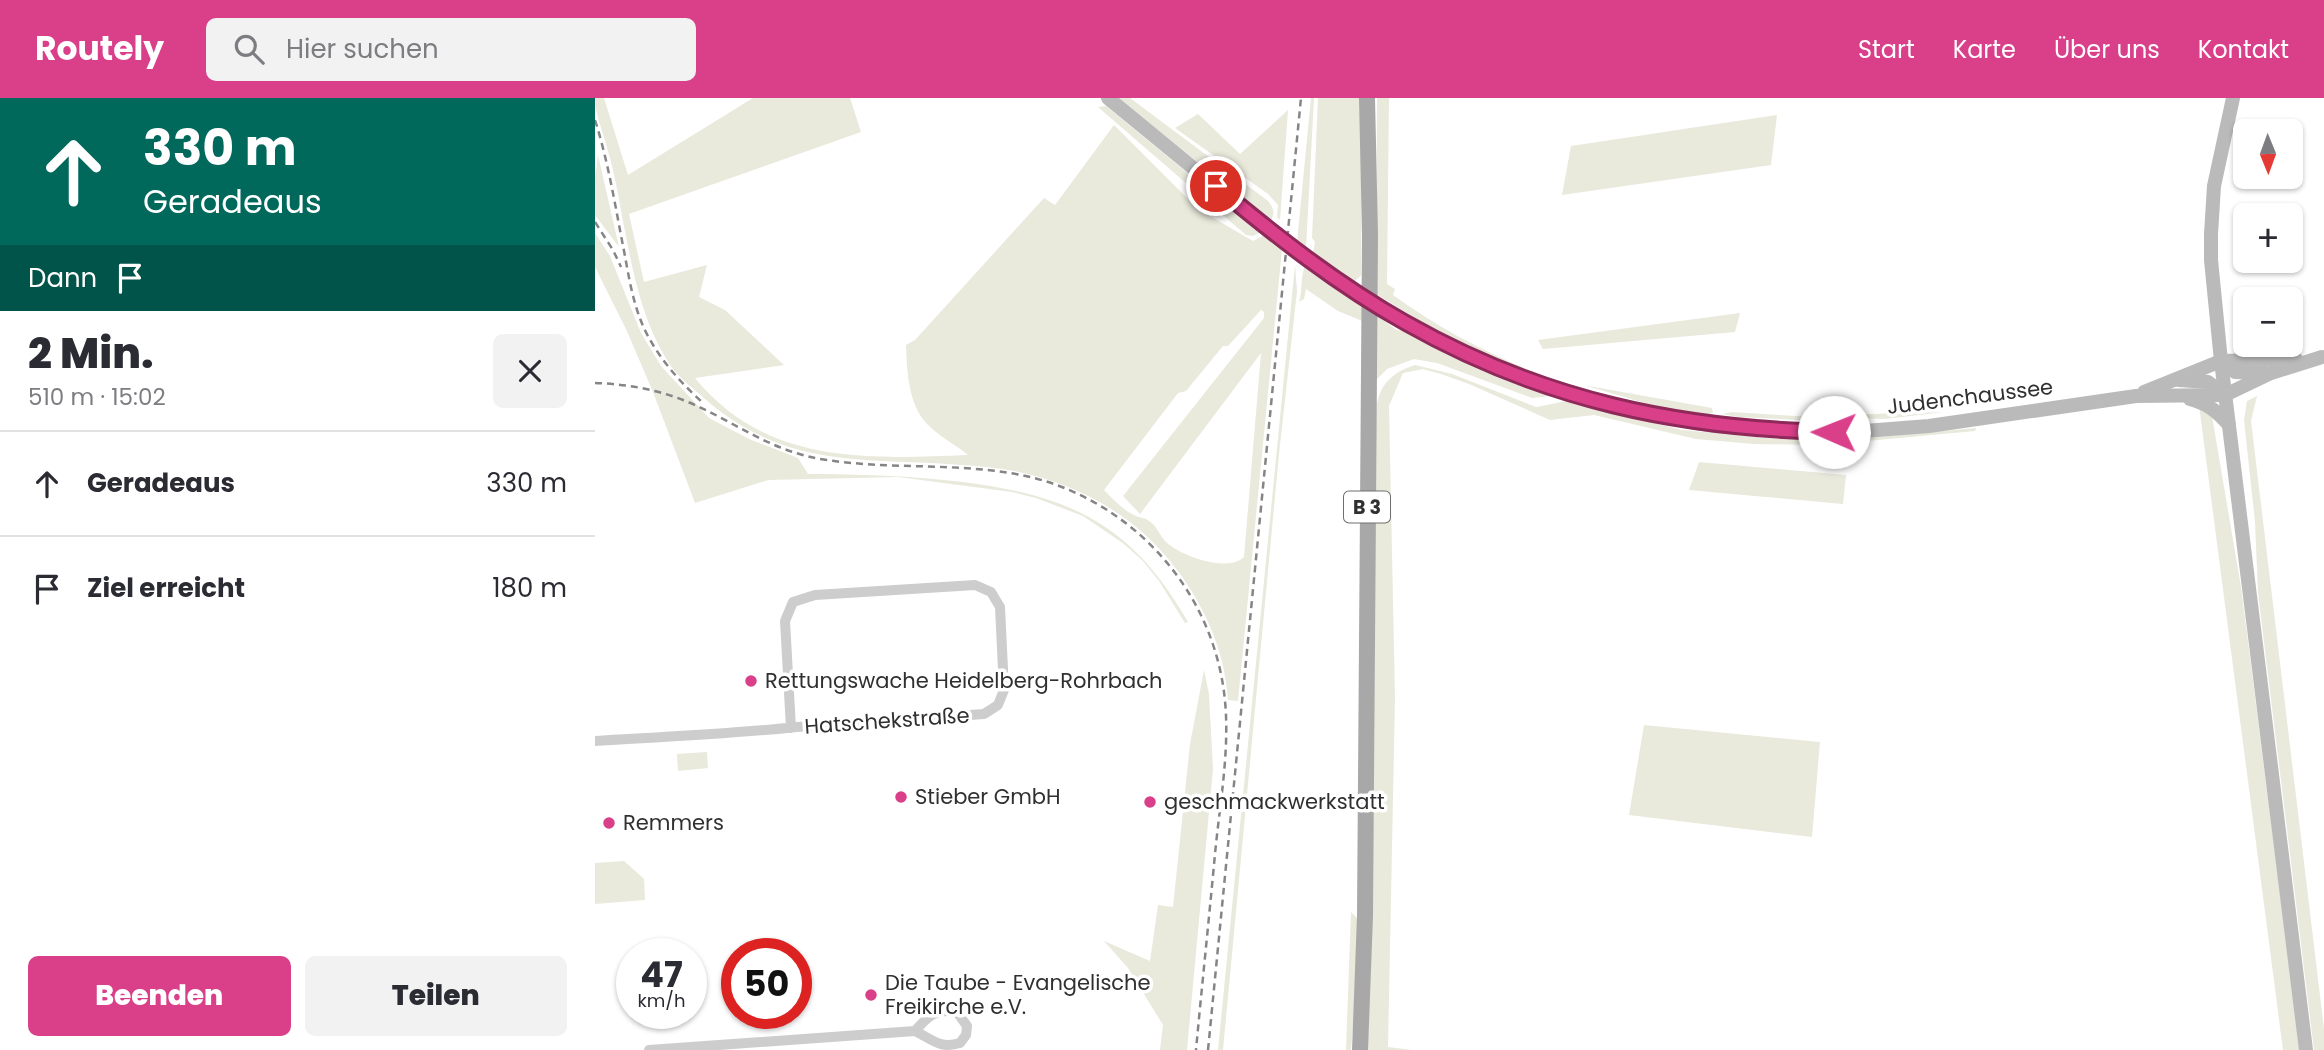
<!DOCTYPE html>
<html lang="de">
<head>
<meta charset="utf-8">
<style>
	:root { --surface:#fff; --page:#f2f2f3; --text:#2b2b33; --muted:#7c7c81; --line:#e1e1e2; --accent:#da3f8a }
	body { margin:0; font-family:Poppins,sans-serif; background:var(--page); color:var(--text); height:100vh; display:flex; flex-direction:column; font-size:26px; white-space:nowrap }
	* { box-sizing:border-box; margin:0 }
	p { font-size:23px; color:var(--muted) }
	.icon { flex:none; width:38px; height:38px; fill:none; stroke:currentColor; stroke-width:2; stroke-linecap:round; stroke-linejoin:round }
	.map { position:relative; flex:1; overflow:hidden }
	.sheet { display:flex; flex-direction:column; background:var(--surface); width:595px }
	.sheet>* { flex:none }
	.guide { background:#00695c; color:#fff; overflow:hidden }
	.needle { width:46px; rotate:179deg }
	.tools { position:absolute; left:1638px; top:21px; display:grid; gap:14px }
	.tools a { display:grid; place-items:center; width:70px; height:70px; border-radius:10px; background:var(--surface); box-shadow:0 2px 5px #0004; font-size:35px }
	.speed { position:absolute; left:21px; top:840px; display:flex; gap:14px; font-size:35px; font-weight:700; text-align:center }
	.speed>* { display:grid; place-content:center; width:91px; height:91px; border-radius:50%; background:var(--surface); box-shadow:0 2px 5px #0004; line-height:1 }
	.speed small { font-size:18px; font-weight:400 }
	.speed .limit { border:10px solid #d22; background:#fff; color:#111 }
	.pin { position:absolute; display:grid; place-items:center; width:60px; height:60px; color:#fff; margin:-30px; border:4px solid #fff; border-radius:50%; box-shadow:0 2px 7px #0007 }
	.me { position:absolute; width:77px; margin:-38px; rotate:271deg; stroke-linejoin:round; filter:drop-shadow(0 0 5px #0008) }
	.turn { display:flex; align-items:center; gap:24px; height:147px; padding:0 28px; font-size:32px }
	.turn .icon { width:91px; height:91px; stroke-width:2.5 }
	.turn b { display:block; font-size:49px; line-height:60px }
	.then { display:flex; align-items:center; height:66px; padding:0 28px; background:#0003; gap:14px; font-size:26px }
	.round { display:grid; place-items:center; flex:none; width:74px; height:74px; border-radius:10px; background:var(--page) }
	.headline { display:flex; align-items:center; justify-content:space-between; height:119px; padding:0 28px }
	h1 { font-size:42px; font-weight:800; line-height:52px }
	.primary-button { display:flex; gap:14px; margin-top:auto; padding:14px 28px }
	.primary-button a { flex:1; height:80px; border-radius:10px; background:var(--accent); color:#fff; font-size:28px; font-weight:800; line-height:80px; text-align:center }
	.primary-button a+a { background:var(--page); color:var(--text) }
	ul { padding:0; list-style:none }
	li { display:flex; align-items:center; gap:21px; height:105px; padding:0 28px; border-top:2px solid var(--line) }
	li div { flex:1 }
	li b { display:block; font-size:26px }
	li em { font-style:normal }
	header { display:flex; align-items:center; gap:42px; box-sizing:border-box; height:98px; padding:0 35px; background:var(--accent); color:#fff }
	header strong { font-size:33px }
	nav { display:flex; gap:38px; margin-inline-start:auto; font-size:24px }
	.search { width:490px; height:63px; background:var(--page); display:flex; align-items:center; gap:18px; box-sizing:border-box; padding:0 24px; border-radius:10px; color:var(--muted); font-size:26px }
	main { display:flex; flex:1; min-height:0 }
	.map>svg:first-child { display:block }
	.green { fill:#e9e9dc; fill-rule:evenodd }
	.lines { fill:none; stroke-linecap:round; stroke-linejoin:round }
	.street { stroke:#cdcdcd; stroke-width:10 }
	.secondary { stroke:#bababa; stroke-width:14 }
	.primary { stroke:#a8a8a8; stroke-width:16 }
	.rail { stroke:#858585; stroke-width:2.5; stroke-dasharray:7 5; stroke-linecap:butt }
	.secondary-bridge { stroke:#bababa; stroke-width:14 }
	.route-casing { stroke:#8e295a; stroke-width:18 }
	.route { stroke:#da3f8a; stroke-width:12 }
	.poi-dot { fill:#da3f8a; stroke:#fff; stroke-width:2.5 }
	.labels { text-anchor:middle; stroke-width:7; stroke-linejoin:round; paint-order:stroke }
	.shield { fill:#fff; stroke:#6e6e6e; stroke-width:2 }
	.shield-label { font-size:19px; font-weight:bold; fill:#303030 }
	.street-label { font-size:21px; fill:#303030; stroke:#fff }
	.poi-label { font-size:21px; fill:#303030; stroke:#fff; text-anchor:start }
</style>
</head>
<body>
<header>
<strong>Routely</strong>
<div class="search"><svg class="icon" aria-label="search" viewBox="0 0 24 24"><circle cx="10" cy="10" r="6"/><path d="M15 15l6 6"/></svg>Hier suchen</div>
<nav><a>Start</a><a>Karte</a><a>Über uns</a><a>Kontakt</a></nav>
</header>
<main>
<section class="sheet">
<div class="guide">
<div class="turn"><svg class="icon" aria-label="ahead" viewBox="0 0 24 24"><path d="M12 20V5M6 11l6-6 6 6"/></svg><div><b>330 m</b>Geradeaus</div></div>
<div class="then">Dann<svg class="icon" aria-label="arrive" viewBox="0 0 24 24"><path d="M6 21V4h12l-3 4 3 4H6"/></svg></div>
</div>
<div class="headline"><div><h1>2 Min.</h1><p>510 m · 15:02</p></div><a class="round"><svg class="icon" aria-label="close" viewBox="0 0 24 24"><path d="M6 6l12 12M18 6L6 18"/></svg></a></div>
<ul>
<li><svg class="icon" aria-label="ahead" viewBox="0 0 24 24"><path d="M12 20V5M6 11l6-6 6 6"/></svg><div><b>Geradeaus</b></div><em>330 m</em></li>
<li><svg class="icon" aria-label="arrive" viewBox="0 0 24 24"><path d="M6 21V4h12l-3 4 3 4H6"/></svg><div><b>Ziel erreicht</b></div><em>180 m</em></li>
</ul>
<div class="primary-button"><a>Beenden</a><a>Teilen</a></div>
</section>
<div class="map">
<svg width="1729" height="952" viewBox="0 0 1729 952">
	<rect width="100%" height="100%" fill="#fff"/>
	<g class="green">
		<path d="M0,0h9l24,77 125,-77h97l11,34 -232,82 15,68 63,-17 -8,32 26,13 59,55 -89,13c71,87 171,81 273,77 -12,-10 -28,-18 -40,-30 -20,-20 -21,-54 -22,-80l9,-5 129,-142 11,7 59,-80 84,84 55,32 11,-6 18,14 -44,452 -10,-1c-3,-51 -26,-100 -58,-139 -46,-56 -112,-87 -184,-94 -105,-12 -193,9 -281,-68 -11,-10 -25,-20 -34,-33 -30,-44 -39,-99 -49,-150 -4,-24 -9,-49 -16,-72 -4,-16 -11,-29 -11,-46zM666,212l3,2v6l-141,178 17,18 121,-161 -17,204c-17,16 -63,-1 -78,-15 -6,-6 -9,-16 -17,-21 -5,-4 -10,-3 -15,-6 -11,-5 -21,-16 -30,-25l74,-97 8,-2 37,-45h5z"/>
		<path d="M523,0h12l138,103c6,8 7,11 3,20z"/>
		<path d="M716,0h3l-8,150 -9,-6z"/>
		<path d="M723,0h44l-1,177 -7,7 -41,-29 2,-11 -3,-4z"/>
		<path d="M782,0h12l-2,186 8,5 -2,6c83,60 179,98 279,117 16,3 32,8 48,10 42,5 86,4 128,6l-154,-7 -141,-36 -77,-33 -67,-35v-3l-33,-20z"/>
		<path d="M511,8l141,116 14,10 -8,4 -7,-1 -148,-128z"/>
		<path d="M693,12l-8,110 -3,-3 1,-12 -10,-11 -93,-66 23,-14 42,40z"/>
		<path d="M1182,17l-6,50 -209,30 9,-49z"/>
		<path d="M3,57l21,92 -24,-32v-37z"/>
		<path d="M0,135l15,23 31,77 20,33 48,52 40,21 49,19 10,16c52,0 103,2 155,8 108,14 169,42 225,140l-3,1 -26,-42 -16,-20 -19,-17 -41,-28 -47,-18 -24,-6 -114,-15 -130,3 -73,23 -42,-111 -27,-63 -31,-62z"/>
		<path d="M700,167l2,26 -18,163 -56,596h-5z"/>
		<path d="M710,168l57,40v15l-24,-10 -32,-22 -2,10 -5,3c4,-12 1,-25 6,-36z"/>
		<path d="M1145,215l-5,19 -192,17 -5,-9z"/>
		<path d="M781,216l20,16 11,2 77,39 67,25 -19,2 -95,-35 -23,-4 -27,10 -11,11z"/>
		<path d="M820,267l37,9 84,33 31,-6 115,29 99,9 64,1 -23,5 -68,-1 -58,-5 -102,-24 -44,5 -81,-36 -28,-10 -18,-5 -20,4 -14,33 6,292 -7,349 24,3h-45l7,-598c3,-42 -5,-72 41,-87z"/>
		<path d="M988,287l129,23 1,5c-19,8 -106,-22 -130,-28z"/>
		<path d="M1662,298l-6,25 73,608v21h-10l-56,-457 -3,-71 -11,-102 3,-19z"/>
		<path d="M1604,307l13,11 29,171 59,463h-17z"/>
		<path d="M1137,314l64,4 148,-4 -59,7 -32,-1 -35,3 -80,-4 -16,-3z"/>
		<path d="M1381,330l-1,3 -108,10 1,-3z"/>
		<path d="M1104,364l147,13 -3,29 -154,-14z"/>
		<path d="M609,572l5,24 4,75 -26,281h-27l3,-25 -35,-57 -24,-27 46,20 8,-56 15,2 17,-163z"/>
		<path d="M1049,627l176,17 -8,95 -183,-22z"/>
		<path d="M112,654l1,16 -30,3 -1,-17z"/>
		<path d="M29,763l20,18 1,21 -50,4v-41z"/>
		<path d="M756,814l8,8 -2,60 -6,70h-5z"/>
	</g>
	<g class="lines">
		<g class="street">
			<path d="M0,643c67,-4 135,-7 202,-14l187,-13 14,-9 6,-15 -4,-83 -9,-15 -16,-7 -160,10 -22,7 -8,19 6,107"/>
			<path d="M54,952l266,-19c18,9 25,18 45,12l6,-8 1,-9 -10,-14c-21,-4 -29,4 -42,19"/>
		</g>
		<g class="secondary">
			<path d="M513,0l151,124"/>
			<path d="M1638,0l-19,88 -3,48v26l10,101 85,689"/>
			<path d="M723,168l32,22"/>
			<path d="M812,226l80,40 75,28 91,23 61,11 65,5 73,1 77,-6 207,-30 89,-1 46,-22 51,-16"/>
			<path d="M1626,263l14,11 29,1"/>
			<path d="M1584,282l29,2 17,13"/>
			<path d="M1549,294l77,-31 75,-2"/>
			<path d="M1595,301c18,5 27,12 39,26"/>
		</g>
		<path class="primary" d="M765,952l5,-134 5,-681 -3,-137"/>
		<g class="rail">
			<path d="M0,22c14,44 21,91 30,136 5,28 10,57 24,82 14,25 33,46 54,65"/>
			<path d="M0,124l18,28 8,17"/>
			<path d="M0,285c30,1 60,6 88,17 51,20 86,52 144,60 72,11 147,0 218,21 95,30 166,112 179,211 7,53 -4,109 -9,162 -6,65 -13,131 -19,196"/>
			<path d="M613,952l93,-952"/>
		</g>
		<g class="secondary-bridge">
			<path d="M664,124l59,44"/>
			<path d="M755,190l57,36"/>
		</g>
	</g>
	<g class="lines">
		<defs>
			<path id="route" d="M621,88c60,50 122,99 190,137 136,77 273,106 428,109"/>
		</defs>
		<use href="#route" class="route-casing"/>
		<use href="#route" class="route"/>
	</g>
	<g class="poi-dot">
		<circle cx="156" cy="583" r="7"/>
		<circle cx="306" cy="699" r="7"/>
		<circle cx="555" cy="704" r="7"/>
		<circle cx="14" cy="725" r="7"/>
		<circle cx="276" cy="897" r="7"/>
	</g>
	<g class="labels">
		<rect class="shield" x="749" y="393.5" width="46" height="31" rx="5"/>
		<g class="shield-label">
			<text x="772" y="416">B 3</text>
		</g>
		<g class="street-label">
			<text transform="translate(1375 299) rotate(-7)" y="7">Judenchaussee</text>
			<text transform="translate(292 623) rotate(-4)" y="7">Hatschekstraße</text>
		</g>
		<g class="poi-label">
			<text x="170" y="590">Rettungswache Heidelberg-Rohrbach</text>
			<text x="320" y="706">Stieber GmbH</text>
			<text x="569" y="711">geschmackwerkstatt</text>
			<text x="28" y="732">Remmers</text>
			<text x="290" y="892">Die Taube - Evangelische<tspan x="290" dy="24">Freikirche e.V.</tspan></text>
		</g>
	</g>
</svg>
<div class="tools">
<a><svg class="needle" viewBox="-14 -14 28 28"><path d="M0-13l5 13h-10z" fill="#e53935"/><path d="M0 13l5-13h-10z" fill="#7c7c81"/></svg></a>
<a>+</a>
<a>−</a>
</div>
<div class="speed"><div>47<small>km/h</small></div><div class="limit">50</div></div>
<div class="pin" style="left:621px;top:88px;background:#d93025"><svg class="icon" aria-label="arrive" viewBox="0 0 24 24"><path d="M6 21V4h12l-3 4 3 4H6"/></svg></div>
<svg class="me" style="left:1239px;top:334px" viewBox="-20 -20 40 40"><circle r="19" fill="#fff"/><path d="M0-13L10 11 0 6-10 11z" fill="#da3f8a"/></svg>
</div>
</main>
</body>
</html>
